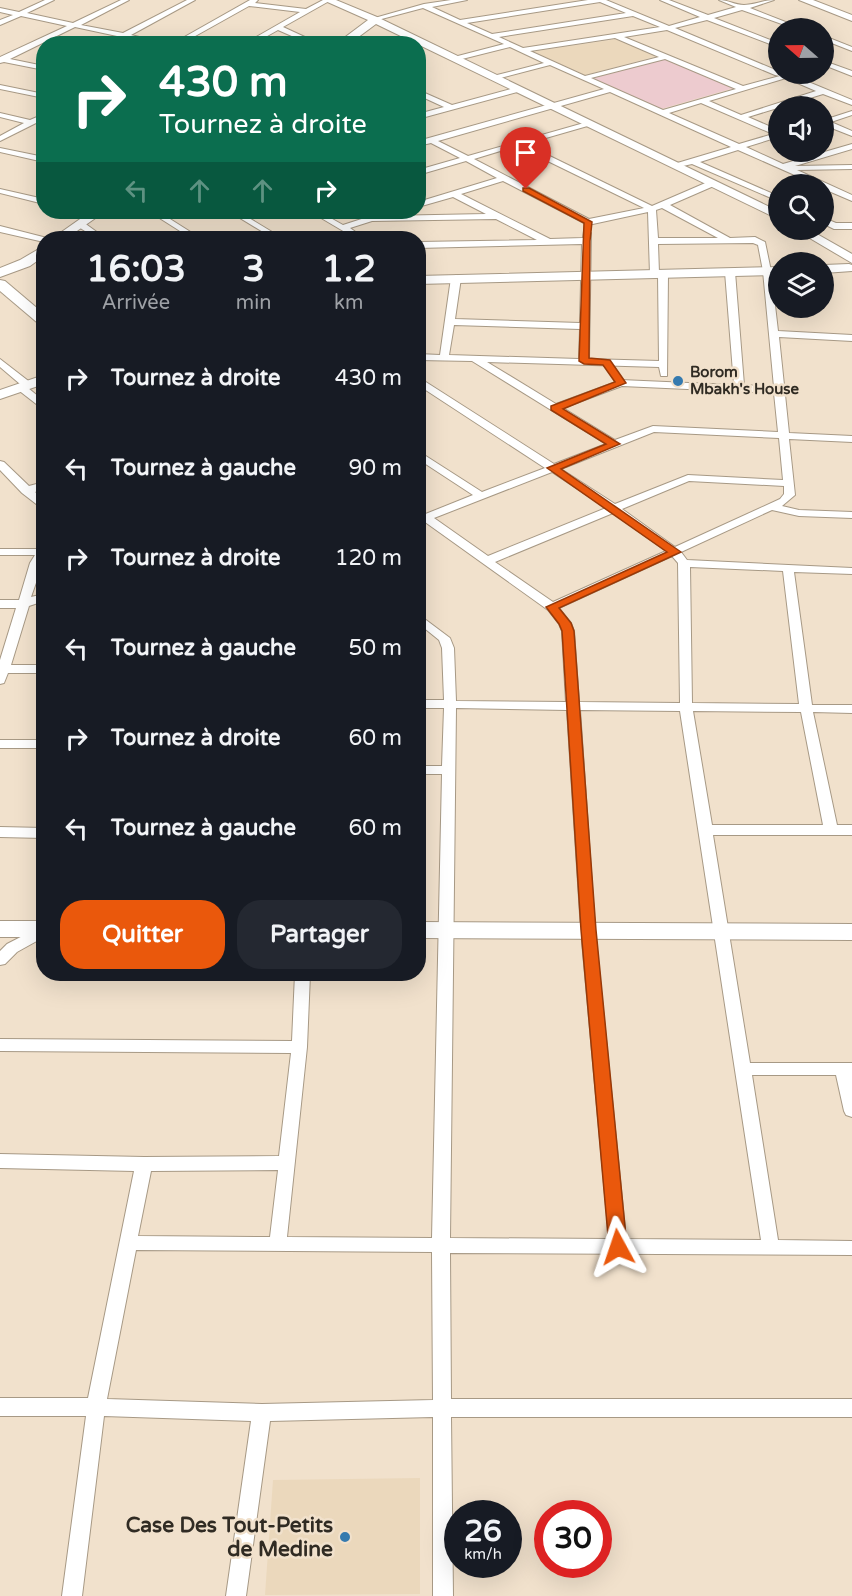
<!DOCTYPE html>
<html lang="fr">
<head>
<meta charset="utf-8">
<style>
	:root { --surface:#171b24; --page:#242831; --text:#f1f3f6; --muted:#9ea1a6; --accent:#ea580c }
	body { margin:0; font-family:"Varela Round",sans-serif; background:var(--page); color:var(--text); height:100vh; display:flex; flex-direction:column; font-size:22px; white-space:nowrap }
	* { box-sizing:border-box; margin:0 }
	p { font-size:20px; color:var(--muted) }
	.icon { flex:none; width:33px; height:33px; fill:none; stroke:currentColor; stroke-width:2; stroke-linecap:round; stroke-linejoin:round }
	.map { position:relative; flex:1; overflow:hidden }
	.side { position:absolute; left:36px; top:231px; width:390px; height:750px; display:flex; flex-direction:column; background:var(--surface); border-radius:24px; box-shadow:0 6px 24px #0002 }
	.side>* { flex:none }
	.hud { position:absolute; left:36px; top:36px; width:390px; height:183px; border-radius:24px; box-shadow:0 6px 24px #0002; background:#0b6e4f; color:#fff; overflow:hidden }
	.needle { width:39px; rotate:290deg }
	.tools { position:absolute; left:768px; top:18px; display:grid; gap:12px }
	.tools a { display:grid; place-items:center; width:66px; height:66px; border-radius:50%; background:var(--surface); box-shadow:0 6px 24px #0002; font-size:30px }
	.speed { position:absolute; left:444px; top:1500px; display:flex; gap:12px; font-size:30px; font-weight:700; text-align:center }
	.speed>* { display:grid; place-content:center; width:78px; height:78px; border-radius:50%; background:var(--surface); box-shadow:0 6px 24px #0002; line-height:1 }
	.speed small { font-size:15px; font-weight:400 }
	.speed .limit { border:9px solid #d22; background:#fff; color:#111 }
	.pin { position:absolute; display:grid; place-items:center; width:51px; height:51px; color:#fff; margin:-62px -26px; border-radius:50% 50% 50% 0; rotate:-45deg; box-shadow:0 0 6px #0007 }
	.pin .icon { rotate:45deg }
	.me { position:absolute; width:66px; margin:-33px; rotate:355deg; stroke-linejoin:round; filter:drop-shadow(0 0 4px #0008) }
	.turn { display:flex; align-items:center; gap:21px; height:126px; padding:0 24px; font-size:27px }
	.turn .icon { width:78px; height:78px; stroke-width:2.5 }
	.turn b { display:block; font-size:42px; line-height:51px }
	.lanes { display:flex; align-items:center; height:57px; padding:0 24px; background:#0003; justify-content:center; gap:30px; direction:ltr }
	.lanes .off { opacity:.35 }
	.eta { display:flex; justify-content:space-evenly; align-items:center; height:102px; text-align:center }
	.eta b { font-size:36px; font-weight:700; line-height:42px }
	.action { display:flex; gap:12px; margin-top:auto; padding:12px 24px }
	.action a { flex:1; height:69px; border-radius:24px; background:var(--accent); color:#fff; font-size:24px; font-weight:700; line-height:69px; text-align:center }
	.action a+a { background:var(--page); color:var(--text) }
	ul { padding:0; list-style:none }
	li { display:flex; align-items:center; gap:18px; height:90px; padding:0 24px }
	li div { flex:1 }
	li b { display:block; font-size:22px }
	li em { font-style:normal }
	.map>svg:first-child { display:block }
	.built { fill:#ebd8bc }
	.green { fill:#edcbcf }
	.lines { fill:none; stroke-linecap:round; stroke-linejoin:round }
	.street-casing { stroke:#a79985; stroke-width:2 }
	.secondary-casing { stroke:#a79985; stroke-width:2 }
	.street { fill:#fff; fill-rule:evenodd }
	.secondary { fill:#fff; fill-rule:evenodd }
	.route { fill:#ea580c; stroke:#983908; stroke-width:1.5 }
	.poi-dot { fill:#357aaf; stroke:#f1e1cc; stroke-width:2 }
	.labels { text-anchor:middle; stroke-width:5; stroke-linejoin:round; paint-order:stroke }
	.far-poi-label { font-size:15px; font-weight:bold; fill:#302b23; stroke:#f1e1cc; text-anchor:start }
	.near-poi-label { font-size:21px; font-weight:bold; fill:#302b23; stroke:#f1e1cc; text-anchor:end }
</style>
</head>
<body>
<div class="map">
<svg width="852" height="1596" viewBox="0 0 852 1596">
	<rect width="100%" height="100%" fill="#f1e1cc"/>
	<g class="built">
		<path d="M617,39l40,17 -75,20 -52,-24z"/>
		<path d="M420,1478v116l-155,1 8,-115z"/>
	</g>
	<path class="green" d="M665,59l69,29 -73,21 -68,-31z"/>
	<g class="lines">
		<defs>
			<g id="street">
				<path d="M45,0h9l-27,13 46,10 48,-23h8l-48,25 42,8 64,-33h8l-64,35 37,9c-11,0 -38,-7 -44,-5 -8,1 -11,5 -19,5l12,-8 -42,-9 -65,32 34,7v4l-40,-8 -4,1v-6l67,-31 -46,-10 -21,9v-5l13,-5 -13,-3v-4l19,4z"/>
				<path d="M250,0h8l-3,3 51,6 17,-9h8l-48,27 37,17h-10l-32,-14 -25,14h-9l56,-32 -51,-6 -68,38h-9z"/>
				<path d="M451,0h16l-35,7 28,13 128,-20h18l63,26 31,-9 -40,-17h9l39,15 28,-8 -17,-7c9,0 16,5 25,5 10,0 20,-5 30,-5l-24,8 51,20h-8l-51,-18 -28,8 64,25v4l-71,-27 -32,8 103,43v3h18l-2,2 58,24v5l-29,-11 -75,23 30,13v7l-32,10 37,17 69,-20v5l-57,17 57,-1v4l-55,1 55,25v6l-28,-12v-5h-9l-77,-34 -38,12 78,34v5l-86,-37 -18,4v-4l57,-17 -121,-55 -172,49 30,15 123,-35v4l-66,19 127,62 58,-25h6v4l-46,20 60,33 25,-1 10,5 6,29 7,60 74,4v6l-73,-4 10,96 63,3v6l-63,-3 6,56 -13,11 17,4 53,2v6l-53,-2 -27,-6 -91,42 6,8 165,8v6l-58,-2 18,133h40v8l-39,-1 24,113h15v10h-139l37,228h102v54l-6,-2 -2,-4 -8,-36h-84l26,165 74,1v14l-402,-2 1,146h401v18h-401l2,179h-20v-179l-163,4 -24,175h-20l25,-175 -147,-5 -22,180h-20l24,-180h-86v-18h88l46,-227 -134,-3v-14l144,3 135,-1 12,-103 -291,-2v-12l292,2 3,-67h15l-3,73 -20,190 145,1 10,-464h-24v-8h24l2,-58h-26v-8h26l-2,-52 -3,-8 -21,-17v-9l32,24 4,10 2,53 110,1 -4,-71 -3,-7 -11,-14 -123,-88 -7,1v-6l55,-22 -55,-36v-8l64,41 63,-24 -127,-83v-8l136,87 52,-20 -134,-83 -54,-1v-6l22,1 11,-77 5,-3 5,3 -6,41 125,4 2,-79 -164,4v-6l119,-2 -41,-21 -124,2 -22,7 14,10h-9l-44,-26h9l23,13 37,-12 4,3 102,-2 -33,-17 -35,10v-5l79,-24 -31,-17 -48,14v-5l42,-12 -29,-15 -13,3v-5l186,-52 -54,-24 -57,15v-4l51,-13 -34,-16 -56,14v-4l50,-13 -81,-36 -49,13 -3,-2 53,-15zM600,2l26,11 -134,21 -25,-11zM633,16l27,11 -137,21 -24,-11zM667,30l108,45 5,1 -37,10 -119,-49zM615,38l44,19 -74,19 -55,-25zM665,59l71,30 -73,21 -72,-32zM786,78l30,13 -75,24 -32,-14zM701,103l72,31 -34,10 -70,-31zM517,146l127,62 -55,11 -115,-60zM503,181l85,44 60,-13 2,62 5,3 3,-2 1,86 -70,-2 2,-126 -7,-2 -1,7 -33,1 -89,-45zM662,208l56,30h-60l-2,-28zM753,243l5,2 5,26 11,116 -30,-2 -9,-113 -5,-3 -5,3 9,113 -113,-5 -65,24 -69,-42 172,5 2,9h6l1,-102 -5,-3 -4,2 -1,-29zM454,325l126,4 -1,30 -130,-4zM622,386l152,7 4,39 -125,-6 -38,14 -52,-32zM654,432l125,6 4,42 -95,-5 -73,29 -54,-35zM552,472l54,36 -118,48 -54,-38zM689,481l95,5v8l-4,5 -105,48 -53,-38zM613,513l53,38 -113,51 -58,-40zM672,556l6,7 2,140 -101,-1 -5,-71 -3,-8 -12,-15zM690,567l93,4 16,133 -107,-1zM456,708l111,2 14,220 28,309 -159,-1zM580,710l100,1 81,529 -135,-1 -31,-309zM693,711l108,1 22,113h-111zM278,1170l-8,67 -132,-1 13,-65zM136,1250l296,2 1,148 -171,4 -155,-5z"/>
				<path d="M824,36l28,11v4l-28,-11z"/>
				<path d="M824,61l28,10v5l-28,-11z"/>
				<path d="M0,85l44,9v4l-44,-9z"/>
				<path d="M518,87l4,2 -1,2 -103,28v-5l26,-7 -26,-12v-5l34,15z"/>
				<path d="M852,111v4l-21,7 21,9v5l-28,-11v-5z"/>
				<path d="M0,113l30,7 14,-6v5l-44,22v-5l24,-13 -24,-6z"/>
				<path d="M0,148l44,9v5l-44,-10z"/>
				<path d="M0,189l44,10v5l-44,-11z"/>
				<path d="M150,212h9l41,26h-9z"/>
				<path d="M230,212h9l43,26h-9z"/>
				<path d="M824,218l12,5h16v6h-18l-10,-5z"/>
				<path d="M77,222h6l22,16h-9l-19,-12z"/>
				<path d="M0,226l47,12h-3v4l-44,-10z"/>
				<path d="M0,359l31,24 1,2 -4,3 16,13v9l-27,-21 -1,-2 4,-3 -20,-17z"/>
				<path d="M0,461l4,1 25,24 15,-4v7l-9,3 9,8v10l-22,-17 -22,-23z"/>
				<path d="M44,547v13l-13,37 13,-3v7l-15,5 -18,59h33v8h-36l-4,10 -4,1v-24l16,-52h-16v-8h19l11,-37 5,-8h-35v-6h39z"/>
				<rect x="0" y="740" width="44" height="8"/>
				<path d="M0,827l44,1v10l-44,-1z"/>
				<path d="M44,925v12l-27,15 -12,12 -5,1v-14l7,-7z"/>
			</g>
			<g id="secondary">
				<path d="M323,0h13l41,17 401,194v8l-402,-195 -27,20h-13l32,-24z"/>
				<path d="M799,0h14l39,15v6z"/>
				<path d="M90,212h14l-37,26h-14z"/>
				<path d="M796,230h14l42,24v9z"/>
				<path d="M44,246v10l-14,10 -30,11v-9l20,-8z"/>
				<path d="M824,265l25,-1 3,1v6l-28,2z"/>
				<path d="M778,267v8l-360,9v-8z"/>
				<path d="M0,280l5,1 39,33v11l-5,-1 -39,-33z"/>
				<path d="M44,375v9l-44,15v-9z"/>
				<rect x="0" y="921" width="44" height="16"/>
				<path d="M418,922l434,2v16l-434,-2z"/>
			</g>
		</defs>
		<use href="#street" class="street-casing"/>
		<use href="#secondary" class="secondary-casing"/>
		<use href="#street" class="street"/>
		<use href="#secondary" class="secondary"/>
	</g>
	<path class="route" d="M523,188h6l63,34 -2,19 -1,117 21,2 16,23 -63,26 57,35 -59,25 120,83 -122,56 12,15 3,8 22,299 31,317 -3,5 -6,2 -6,-2 -3,-5 -28,-317 -19,-299 -3,-7 -13,-17 121,-55 -120,-84 59,-24 -55,-34v-4l64,-24 -12,-17 -19,-1 -5,-3 5,-138 -61,-32z"/>
	<g class="poi-dot">
		<circle cx="678" cy="381" r="6"/>
		<circle cx="345" cy="1537" r="6"/>
	</g>
	<g class="labels">
		<g class="far-poi-label">
			<text x="690" y="377">Borom<tspan x="690" dy="17">Mbakh's House</tspan></text>
		</g>
		<g class="near-poi-label">
			<text x="333" y="1532">Case Des Tout-Petits<tspan x="333" dy="24">de Medine</tspan></text>
		</g>
	</g>
</svg>
<div class="tools">
<a><svg class="needle" viewBox="-14 -14 28 28"><path d="M0-13l5 13h-10z" fill="#e53935"/><path d="M0 13l5-13h-10z" fill="#9ea1a6"/></svg></a>
<a><svg class="icon" aria-label="sound" viewBox="0 0 24 24"><path d="M4 9h4l5-4v14l-5-4H4zM17 9q2 3 0 6"/></svg></a>
<a><svg class="icon" aria-label="search" viewBox="0 0 24 24"><circle cx="10" cy="10" r="6"/><path d="M15 15l6 6"/></svg></a>
<a><svg class="icon" aria-label="layers" viewBox="0 0 24 24"><path d="M12 4l9 5-9 5-9-5zM3 14l9 5 9-5"/></svg></a>
</div>
<div class="speed"><div>26<small>km/h</small></div><div class="limit">30</div></div>
<div class="pin" style="left:526px;top:189px;background:#d93025"><svg class="icon" aria-label="arrive" viewBox="0 0 24 24"><path d="M6 21V4h12l-3 4 3 4H6"/></svg></div>
<svg class="me" style="left:618px;top:1247px" viewBox="-20 -20 40 40"><path d="M0-17L14 15 0 8-14 15z" fill="#ea580c" stroke="#fff" stroke-width="4"/></svg>
<div class="hud">
<div class="turn"><svg class="icon" aria-label="right" viewBox="0 0 24 24"><path d="M7 20v-9h11M14 6l5 5-5 5"/></svg><div><b>430 m</b>Tournez à droite</div></div>
<div class="lanes"><svg class="icon off" aria-label="left" viewBox="0 0 24 24"><path d="M17 20v-9H6M10 6l-5 5 5 5"/></svg><svg class="icon off" aria-label="ahead" viewBox="0 0 24 24"><path d="M12 20V5M6 11l6-6 6 6"/></svg><svg class="icon off" aria-label="ahead" viewBox="0 0 24 24"><path d="M12 20V5M6 11l6-6 6 6"/></svg><svg class="icon" aria-label="right" viewBox="0 0 24 24"><path d="M7 20v-9h11M14 6l5 5-5 5"/></svg></div>
</div>
<section class="side">
<div class="eta">
<div><b>16:03</b><p>Arrivée</p></div>
<div><b>3</b><p>min</p></div>
<div><b>1.2</b><p>km</p></div>
</div>
<ul>
<li><svg class="icon" aria-label="right" viewBox="0 0 24 24"><path d="M7 20v-9h11M14 6l5 5-5 5"/></svg><div><b>Tournez à droite</b></div><em>430 m</em></li>
<li><svg class="icon" aria-label="left" viewBox="0 0 24 24"><path d="M17 20v-9H6M10 6l-5 5 5 5"/></svg><div><b>Tournez à gauche</b></div><em>90 m</em></li>
<li><svg class="icon" aria-label="right" viewBox="0 0 24 24"><path d="M7 20v-9h11M14 6l5 5-5 5"/></svg><div><b>Tournez à droite</b></div><em>120 m</em></li>
<li><svg class="icon" aria-label="left" viewBox="0 0 24 24"><path d="M17 20v-9H6M10 6l-5 5 5 5"/></svg><div><b>Tournez à gauche</b></div><em>50 m</em></li>
<li><svg class="icon" aria-label="right" viewBox="0 0 24 24"><path d="M7 20v-9h11M14 6l5 5-5 5"/></svg><div><b>Tournez à droite</b></div><em>60 m</em></li>
<li><svg class="icon" aria-label="left" viewBox="0 0 24 24"><path d="M17 20v-9H6M10 6l-5 5 5 5"/></svg><div><b>Tournez à gauche</b></div><em>60 m</em></li>
</ul>
<div class="action"><a>Quitter</a><a>Partager</a></div>
</section>
</div>
</body>
</html>
